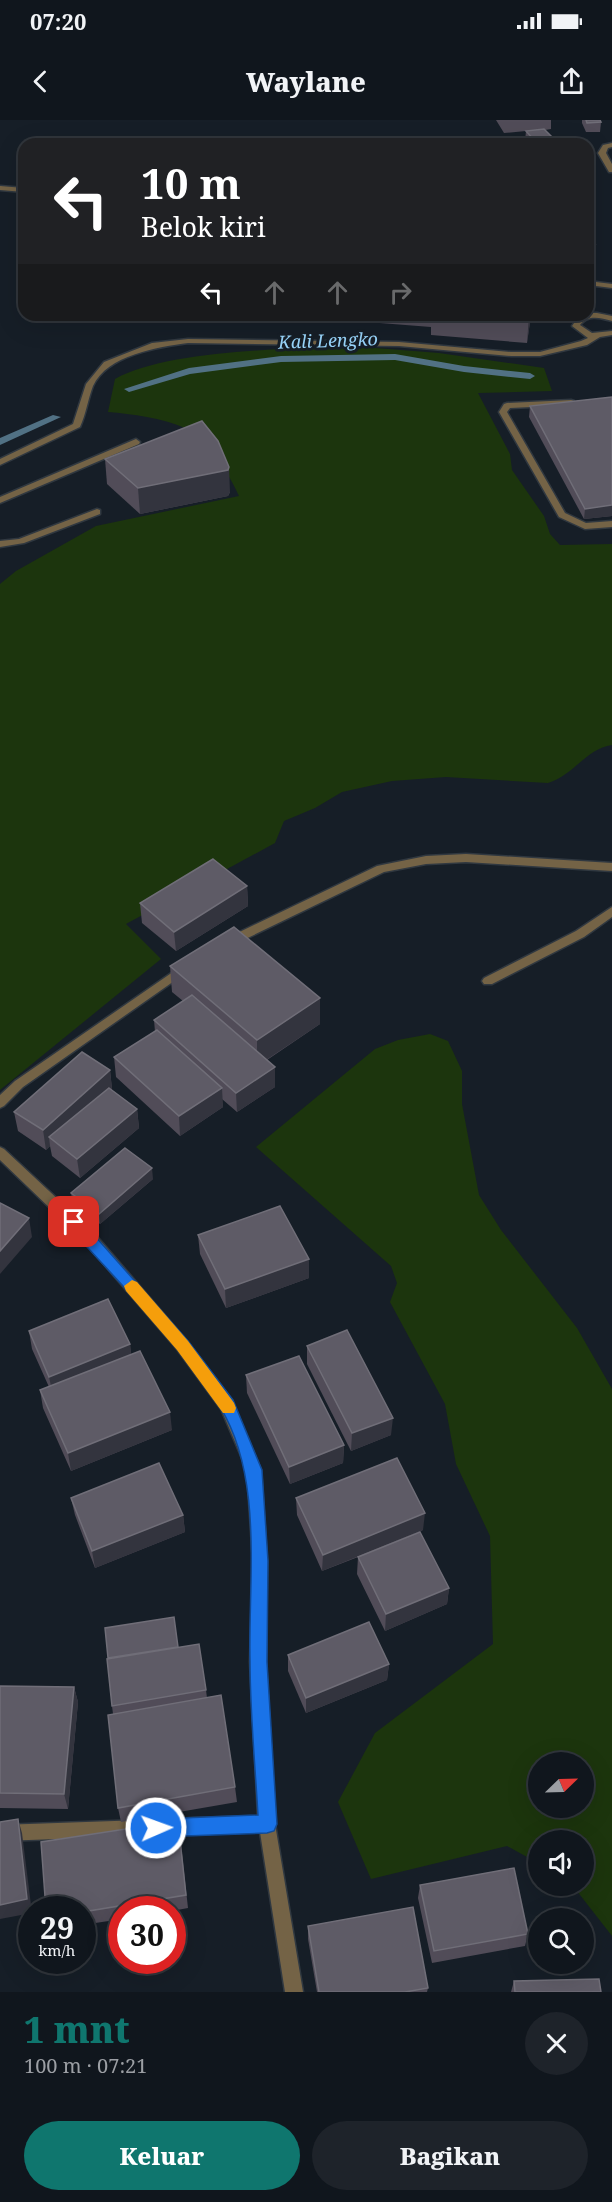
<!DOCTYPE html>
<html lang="id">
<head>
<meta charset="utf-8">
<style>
	:root { --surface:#10161d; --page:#1e232a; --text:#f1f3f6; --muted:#9c9fa4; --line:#30353b; --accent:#0f766e }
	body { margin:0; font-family:"Noto Serif",serif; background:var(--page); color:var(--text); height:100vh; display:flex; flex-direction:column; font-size:22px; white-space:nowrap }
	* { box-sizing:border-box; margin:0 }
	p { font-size:20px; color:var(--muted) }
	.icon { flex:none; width:33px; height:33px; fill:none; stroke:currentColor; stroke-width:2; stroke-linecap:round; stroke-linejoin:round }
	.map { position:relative; height:1872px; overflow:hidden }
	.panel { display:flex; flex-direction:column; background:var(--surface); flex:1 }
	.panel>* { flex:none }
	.guide { position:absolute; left:18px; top:18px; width:576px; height:183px; border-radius:18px; box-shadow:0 6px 24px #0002,0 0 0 2px var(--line); background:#202124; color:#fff; overflow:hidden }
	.needle { width:39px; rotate:67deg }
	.controls { position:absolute; left:528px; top:1632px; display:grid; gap:12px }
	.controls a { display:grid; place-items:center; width:66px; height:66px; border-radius:50%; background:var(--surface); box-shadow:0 6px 24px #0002,0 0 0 2px var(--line); font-size:30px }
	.speed { position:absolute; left:18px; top:1776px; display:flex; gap:12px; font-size:30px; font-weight:700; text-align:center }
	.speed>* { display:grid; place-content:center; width:78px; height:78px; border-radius:50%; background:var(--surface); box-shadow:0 6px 24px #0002,0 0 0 2px var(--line); line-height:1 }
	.speed small { font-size:15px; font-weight:400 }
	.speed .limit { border:9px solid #d22; background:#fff; color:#111 }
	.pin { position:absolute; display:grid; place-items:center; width:51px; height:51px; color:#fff; margin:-26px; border-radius:12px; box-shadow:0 3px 9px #0006 }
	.me { position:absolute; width:66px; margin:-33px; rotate:88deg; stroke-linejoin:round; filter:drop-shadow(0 0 4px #0008) }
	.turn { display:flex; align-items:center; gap:21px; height:126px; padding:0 24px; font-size:27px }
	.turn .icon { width:78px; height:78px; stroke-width:2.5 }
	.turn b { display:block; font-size:42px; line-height:51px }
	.lanes { display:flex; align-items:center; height:57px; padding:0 24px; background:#0003; justify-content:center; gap:30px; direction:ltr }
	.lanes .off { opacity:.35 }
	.round { display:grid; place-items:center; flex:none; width:63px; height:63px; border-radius:32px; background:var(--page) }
	.head { display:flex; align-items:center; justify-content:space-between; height:102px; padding:0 24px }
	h1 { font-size:36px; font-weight:800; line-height:45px; color:var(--accent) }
	.button { display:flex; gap:12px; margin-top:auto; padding:12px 24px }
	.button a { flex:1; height:69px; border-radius:36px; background:var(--accent); color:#fff; font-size:24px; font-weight:800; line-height:69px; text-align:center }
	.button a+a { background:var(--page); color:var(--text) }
	.status { display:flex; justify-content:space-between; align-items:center; height:42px; padding:0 30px; background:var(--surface); direction:ltr }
	.status svg { height:16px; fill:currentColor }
	header { display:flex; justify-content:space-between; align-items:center; height:78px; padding:0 24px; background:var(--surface); font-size:27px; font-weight:800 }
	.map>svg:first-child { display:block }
	.green { fill:#1c350d; fill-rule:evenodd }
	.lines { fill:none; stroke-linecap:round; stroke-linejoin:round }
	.stream { fill:#517184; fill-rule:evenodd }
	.service-casing { stroke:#303840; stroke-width:3 }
	.minor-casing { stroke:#303840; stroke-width:3 }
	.tertiary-casing { stroke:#303840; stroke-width:3 }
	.service { fill:#746346; fill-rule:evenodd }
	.minor { fill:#746346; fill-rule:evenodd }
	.tertiary { fill:#746346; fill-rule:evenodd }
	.wall { fill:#514c58 }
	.shaded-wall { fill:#33343e }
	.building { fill:#5e5b66; stroke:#706e78; stroke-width:1.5 }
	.route { fill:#1a73e8; stroke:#114b97; stroke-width:1.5 }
	.slow { fill:#f59e0b }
	.labels { text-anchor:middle; stroke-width:6; stroke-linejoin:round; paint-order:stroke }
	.far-water-label { font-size:18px; font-style:italic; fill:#98d4fa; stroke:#161e27 }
</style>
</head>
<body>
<div class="status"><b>07:20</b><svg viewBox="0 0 49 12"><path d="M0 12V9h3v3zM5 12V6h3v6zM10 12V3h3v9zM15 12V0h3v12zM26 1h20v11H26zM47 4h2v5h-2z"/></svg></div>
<header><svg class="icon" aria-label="back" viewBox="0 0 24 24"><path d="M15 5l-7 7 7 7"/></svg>Waylane<svg class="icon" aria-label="share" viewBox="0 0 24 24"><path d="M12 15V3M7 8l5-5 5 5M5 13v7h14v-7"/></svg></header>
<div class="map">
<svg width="612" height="1872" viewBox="0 0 612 1872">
	<rect width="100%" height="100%" fill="#161e27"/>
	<g class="green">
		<path d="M350,226l89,7 105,15 8,23 -74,2 32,61 2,16 32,46 6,18 10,11 52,-1v201c-25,3 -38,30 -64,38l-102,-6 -54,4 -50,11 -27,16 -31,13 -9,22 -149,81 35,35 -161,131v-506l16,-13 80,-45 143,-30c-9,-21 -33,-58 -54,-68 -23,-10 -53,-14 -77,-16l7,-33c51,-29 174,-30 235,-33z"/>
		<path d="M430,914l18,7 14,30v33l17,91 22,35 76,98 35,61v547l-39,-50h11v-46h-46v23l-31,-17 -136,33 -33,-77 37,-69 118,-89 -3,-108 -34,-72 -11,-60 -55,-102 7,-19 -6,-17 -135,-119 119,-98 23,-9zM538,1642h46v46h-46z"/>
	</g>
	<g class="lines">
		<g class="stream">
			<path d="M395,234l69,12 66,7 5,3 -5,3 -66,-7 -69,-12 -114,2 -91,12 -61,18 -5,-3 65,-21 92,-12z"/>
			<path d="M53,295l8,2 -61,28v-7z"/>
		</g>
		<defs>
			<g id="service">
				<path d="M612,23v4l-4,1 -2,5 6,11v8h-3l-11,-19 5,-8z"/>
				<path d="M588,193h9l15,3v5c-12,-3 -23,-7 -32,4l12,8 20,-2v4l-12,2 -13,8 -47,11h-29l-112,-10 -211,-3c-30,4 -81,12 -95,43 -5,13 -7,28 -13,41l-80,38v-6l73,-35 13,-40 18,-22 48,-19 36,-4 211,3 112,10h29l41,-11 7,-3 -16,-12 7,-10 9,-1z"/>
				<path d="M136,319l4,3 -1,2 -139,59v-6z"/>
				<path d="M97,389l3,1v4l-76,29 -24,4v-6l19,-2z"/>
			</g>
			<g id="minor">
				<path d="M571,280l3,1v4l-64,3 -3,4 58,101 21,10 26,-2v6l-27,2 -26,-12 -60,-105 5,-8 3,-1z"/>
				<path d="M466,734l146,9v8l-146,-9 -40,2 -42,8 -151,73h-8l-2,-3 2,-3 152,-73 49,-10z"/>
				<path d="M612,787v10l-28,20 -92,47h-8l-2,-3 2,-3 92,-47z"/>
				<path d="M183,845l6,4 -2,3 -164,115 -19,19 -4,2v-13l15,-14z"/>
				<path d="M0,1027l4,2 89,83 94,109 45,60 29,69 6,91 -1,101 9,162 28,168h-18l-25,-160 -96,3 -6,-2 -2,-6 2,-6 6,-2 94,-3 -8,-154 3,-101 -6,-91 -26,-61 -44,-60 -94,-109 -83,-80z"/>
				<path d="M143,1700l6,2 2,6 -2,6 -6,2 -143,5v-16z"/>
			</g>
			<g id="tertiary">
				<path d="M0,66l24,2v4l-24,-2z"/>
				<path d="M588,161l24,3v4l-24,-3z"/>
			</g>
		</defs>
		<use href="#service" class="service-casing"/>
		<use href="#minor" class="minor-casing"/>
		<use href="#tertiary" class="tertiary-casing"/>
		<use href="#service" class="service"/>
		<use href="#minor" class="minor"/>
		<use href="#tertiary" class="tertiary"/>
	</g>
	<g class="wall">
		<path d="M496,0h55v9l-6,1 7,7 -1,7h-23l-3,-3 1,-10 -22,2z"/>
		<path d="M582,0h18l1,2 -1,10h-14l-4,-9z"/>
		<path d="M237,195h26l-1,4 -25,-2z"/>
		<path d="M277,195h254l-4,28 -96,-8v-8z"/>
		<path d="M612,277v119l-28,3 -55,-102 1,-11z"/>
		<path d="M105,339l125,33 -2,4 -88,18 -33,-30z"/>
		<path d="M247,766l1,20 -72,45 -34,-28 -2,-20z"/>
		<path d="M170,846l150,32v26l-53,36 8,7v20l-38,25 -15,-13 1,8 -43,29 -64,-59 -2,-20 41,-25 -1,-12 29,-19 -11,-9z"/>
		<path d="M110,950l2,19 -1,1 26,19 2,19 -59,50 -28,-22 -2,-10 -4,4 -28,-19 -4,-19z"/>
		<path d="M153,1059l-53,45 -27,-20 -2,-11z"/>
		<path d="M198,1115l111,43 -83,30 -26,-54z"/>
		<path d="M29,1211l101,13 1,11 41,75 -101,41 -28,-63 -3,-18 9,-3 -17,-38z"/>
		<path d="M307,1226l84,89 -40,16 -44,-87z"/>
		<path d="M246,1255l98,70 -1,18 -53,21 -43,-91z"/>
		<path d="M71,1378l112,17 2,17 -90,36 -20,-53z"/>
		<path d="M296,1378l127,32 -63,26 89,32 -2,16 -62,27 -28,-57 1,-17 -36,14 -25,-56z"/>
		<path d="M178,1527l28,43 1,8 28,89 2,15 -116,20 -3,-14 -5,-94 -1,-8z"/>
		<path d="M288,1535l101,9 -2,16 -81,33 -18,-42z"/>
		<path d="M0,1566l74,1 4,15 -10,107 -68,-1z"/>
		<path d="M180,1715l8,73 -16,3v-1h-50v9l-40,6v-15z"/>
		<path d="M420,1765l108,49 -3,12 -93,17 -14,-65z"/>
		<path d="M308,1806l120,62 -1,4h-110l-9,-53z"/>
		<path d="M514,1861l87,11h-90z"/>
	</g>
	<g class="shaded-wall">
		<path d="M552,17l-1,7h-18l1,-4z"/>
		<path d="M591,96l-3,19v-18z"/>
		<path d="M595,124l-2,10 -5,1v-10z"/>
		<path d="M529,195h2l-4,28z"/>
		<path d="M229,347l1,25 -2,4 -88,18 -2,-26z"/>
		<path d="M612,385v11l-28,3 1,-10z"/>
		<path d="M247,766l1,20 -72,45 -2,-19z"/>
		<path d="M320,878v26l-63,42v-26z"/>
		<path d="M275,947v20l-38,25 -1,-19z"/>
		<path d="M110,950l2,19 -57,53 -6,-5 1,9 -4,4 -3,-20z"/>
		<path d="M222,968l1,19 -43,29 -1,-20z"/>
		<path d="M137,989l2,19 -59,50 -3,-19z"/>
		<path d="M152,1048l1,11 -53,45 -1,-10z"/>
		<path d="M29,1098l3,19 -32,37v-23z"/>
		<path d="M309,1139v19l-83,30 -1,-19z"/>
		<path d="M130,1224l2,19 -79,32 -4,-18z"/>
		<path d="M170,1292l2,18 -101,41 -3,-18z"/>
		<path d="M393,1298l-2,17 -40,16 1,-18z"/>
		<path d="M344,1325l-1,18 -53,21 -1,-17z"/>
		<path d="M425,1393l-2,17 -101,41 1,-16z"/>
		<path d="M183,1395l2,17 -90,36 -3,-17z"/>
		<path d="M449,1468l-2,16 -62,27 1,-17z"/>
		<path d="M389,1544l-2,16 -81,33v-15z"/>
		<path d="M74,1567l4,15 -10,107 -4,-15z"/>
		<path d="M18,1699l4,14 10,80 -32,6v-14z"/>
	</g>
	<g class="building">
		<path d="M586,0h14l1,2 -14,1z"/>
		<path d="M544,9l8,8 -18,3 -8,-9z"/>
		<path d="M588,115l7,9 -7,1z"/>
		<path d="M612,277v108l-27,4 -55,-103z"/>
		<path d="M202,301l16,20 11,26 -1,3 -90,18 -33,-29z"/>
		<path d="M213,739l34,27 -73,46 -34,-29z"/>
		<path d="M234,807l86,71 -63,42 -87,-74z"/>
		<path d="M192,875l83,72 -39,26 -82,-73z"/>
		<path d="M157,910l65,58 -43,28 -65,-59z"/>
		<path d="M82,932l28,18 -67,60 -29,-18z"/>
		<path d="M109,968l28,21 -60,50 -28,-22z"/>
		<path d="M125,1028l27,20 -53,46 -28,-21z"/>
		<path d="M0,1083l29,15 -29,33z"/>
		<path d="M280,1086l29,53 -84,30 -27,-54z"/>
		<path d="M108,1179l22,45 -81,33 -20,-46z"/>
		<path d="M347,1210l46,88 -41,15 -45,-87z"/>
		<path d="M140,1231l30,61 -102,41 -28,-63z"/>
		<path d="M299,1236l45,89 -55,22 -43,-92z"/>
		<path d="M397,1338l28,55 -102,42 -27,-57z"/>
		<path d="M159,1343l24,52 -91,36 -21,-53z"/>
		<path d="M420,1412l29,56 -63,26 -28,-57z"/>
		<path d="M174,1497l4,30 -70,11 -3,-30z"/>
		<path d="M369,1502l20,42 -83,34 -18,-43z"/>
		<path d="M199,1524l7,46 -94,16 -5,-47z"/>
		<path d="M0,1566l74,1 -10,107 -64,-1z"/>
		<path d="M221,1575l14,92 -117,21 -10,-93z"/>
		<path d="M18,1699l9,80 -27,6v-83z"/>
		<path d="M178,1701l8,74 -104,17v-2h-36l-5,-68z"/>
		<path d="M514,1748l14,66 -94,17 -14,-66z"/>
		<path d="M413,1787l15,81 -23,4h-86l-11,-66z"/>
		<path d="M599,1859l2,13h-86l-1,-11z"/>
	</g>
	<path class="route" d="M74,1096l5,2 109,123 45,59 29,70 6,91 -1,101 10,162 -3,7 -7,2 -111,4 -7,-3 -2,-6 2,-7 7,-2 102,-4c-3,-51 -8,-103 -8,-154 -2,-80 14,-183 -30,-254 -42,-66 -100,-123 -152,-181l-2,-4z"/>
	<path class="slow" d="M132,1160l5,2 51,59 46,62 2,5 -2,5h-11l-46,-63 -51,-59 -2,-5z"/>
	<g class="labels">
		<g class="far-water-label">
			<text transform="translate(328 221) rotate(-2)" y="6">Kali Lengko</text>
		</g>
	</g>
</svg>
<div class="controls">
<a><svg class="needle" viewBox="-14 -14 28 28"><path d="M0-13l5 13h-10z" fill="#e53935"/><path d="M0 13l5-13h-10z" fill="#9c9fa4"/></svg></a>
<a><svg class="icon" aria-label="sound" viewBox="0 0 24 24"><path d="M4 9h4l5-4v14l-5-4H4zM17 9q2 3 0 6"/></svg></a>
<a><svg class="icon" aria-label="search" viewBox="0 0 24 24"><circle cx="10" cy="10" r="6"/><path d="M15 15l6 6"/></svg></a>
</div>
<div class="speed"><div>29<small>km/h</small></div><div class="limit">30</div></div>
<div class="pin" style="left:74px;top:1102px;background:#d93025"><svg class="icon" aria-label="arrive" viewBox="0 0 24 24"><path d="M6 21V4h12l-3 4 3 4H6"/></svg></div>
<svg class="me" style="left:156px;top:1708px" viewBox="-20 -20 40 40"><circle r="17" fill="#1a73e8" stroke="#fff" stroke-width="3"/><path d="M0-11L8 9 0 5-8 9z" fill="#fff"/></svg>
<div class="guide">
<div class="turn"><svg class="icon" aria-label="left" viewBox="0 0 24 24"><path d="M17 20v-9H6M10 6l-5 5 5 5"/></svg><div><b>10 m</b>Belok kiri</div></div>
<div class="lanes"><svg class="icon" aria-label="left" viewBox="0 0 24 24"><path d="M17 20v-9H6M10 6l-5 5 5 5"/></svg><svg class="icon off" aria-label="ahead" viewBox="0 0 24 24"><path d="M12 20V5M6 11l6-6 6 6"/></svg><svg class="icon off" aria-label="ahead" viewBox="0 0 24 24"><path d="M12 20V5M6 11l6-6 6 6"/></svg><svg class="icon off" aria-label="right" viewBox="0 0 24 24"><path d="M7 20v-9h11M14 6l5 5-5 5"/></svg></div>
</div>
</div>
<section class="panel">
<div class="head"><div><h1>1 mnt</h1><p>100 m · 07:21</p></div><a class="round"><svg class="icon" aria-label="close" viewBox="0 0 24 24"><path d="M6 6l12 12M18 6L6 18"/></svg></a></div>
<div class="button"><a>Keluar</a><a>Bagikan</a></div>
</section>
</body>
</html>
